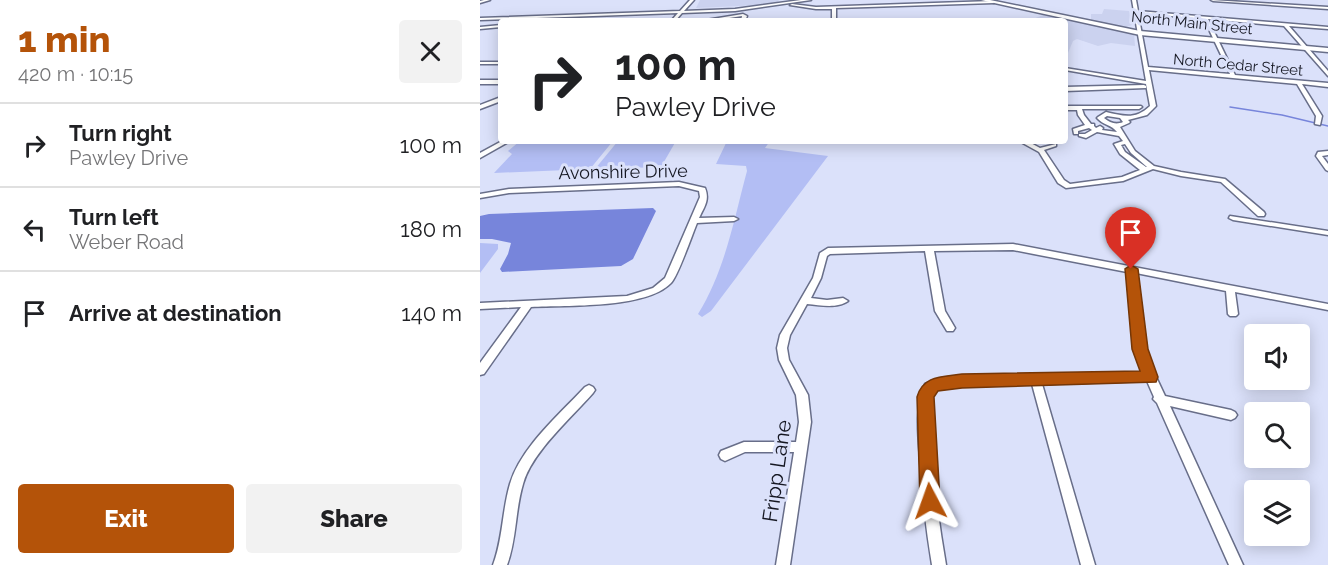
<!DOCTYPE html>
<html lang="en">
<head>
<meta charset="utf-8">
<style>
	:root { --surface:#fff; --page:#f2f2f2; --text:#202124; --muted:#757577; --line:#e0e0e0; --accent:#b45309 }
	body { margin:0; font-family:Raleway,sans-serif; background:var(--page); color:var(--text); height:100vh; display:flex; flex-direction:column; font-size:22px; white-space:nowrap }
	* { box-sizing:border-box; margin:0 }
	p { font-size:20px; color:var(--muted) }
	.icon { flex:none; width:33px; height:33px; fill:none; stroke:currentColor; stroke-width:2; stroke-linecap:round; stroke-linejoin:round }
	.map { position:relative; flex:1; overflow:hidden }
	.details { display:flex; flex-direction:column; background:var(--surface); width:480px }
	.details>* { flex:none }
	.banner { position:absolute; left:18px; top:18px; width:570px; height:126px; border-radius:6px; box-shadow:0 3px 15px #0003; background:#fff; color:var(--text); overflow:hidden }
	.controls { position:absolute; left:764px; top:324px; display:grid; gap:12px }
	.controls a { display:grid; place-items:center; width:66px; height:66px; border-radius:6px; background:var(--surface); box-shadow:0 3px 15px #0003; font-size:30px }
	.pin { position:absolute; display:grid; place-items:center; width:51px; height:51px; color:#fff; margin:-62px -26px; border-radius:50% 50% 50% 0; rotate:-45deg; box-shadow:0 0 6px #0007 }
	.pin .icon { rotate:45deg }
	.me { position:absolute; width:66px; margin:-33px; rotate:356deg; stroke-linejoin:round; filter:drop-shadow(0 0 4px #0008) }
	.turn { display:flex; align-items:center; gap:21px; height:126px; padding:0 18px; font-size:27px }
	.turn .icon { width:78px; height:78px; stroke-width:2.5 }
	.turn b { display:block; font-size:42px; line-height:51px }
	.round { display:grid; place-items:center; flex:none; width:63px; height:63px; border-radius:6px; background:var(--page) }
	.head { display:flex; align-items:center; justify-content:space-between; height:102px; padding:0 18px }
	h1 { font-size:36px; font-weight:800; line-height:45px; color:var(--accent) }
	.primary-button { display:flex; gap:12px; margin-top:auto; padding:12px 18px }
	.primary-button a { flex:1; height:69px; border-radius:6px; background:var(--accent); color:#fff; font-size:24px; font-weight:800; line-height:69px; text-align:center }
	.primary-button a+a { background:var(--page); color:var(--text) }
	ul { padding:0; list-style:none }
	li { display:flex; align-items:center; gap:18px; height:84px; padding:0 18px; border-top:2px solid var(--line) }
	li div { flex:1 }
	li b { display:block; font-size:22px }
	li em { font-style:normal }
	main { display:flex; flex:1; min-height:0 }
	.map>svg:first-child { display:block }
	.built { fill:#cbd2ef }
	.green { fill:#b3bef4 }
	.water { fill:#7785db }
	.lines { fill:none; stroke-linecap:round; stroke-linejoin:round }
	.stream { stroke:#7785db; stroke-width:1.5 }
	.minor-casing { stroke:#686e89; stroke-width:3 }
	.major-casing { stroke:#686e89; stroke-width:3 }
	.minor { fill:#fff; fill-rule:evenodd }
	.major { fill:#fff; fill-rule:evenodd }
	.route { fill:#b45309; stroke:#753606; stroke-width:1.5 }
	.labels { text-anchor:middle; stroke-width:6; stroke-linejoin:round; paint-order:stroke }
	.far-street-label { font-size:15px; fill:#151722; stroke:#dbe1fa }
	.street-label { font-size:18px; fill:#151722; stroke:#dbe1fa }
	.near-street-label { font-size:21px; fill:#151722; stroke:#dbe1fa }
</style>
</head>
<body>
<main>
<section class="details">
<div class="head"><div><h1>1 min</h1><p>420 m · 10:15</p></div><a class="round"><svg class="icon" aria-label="close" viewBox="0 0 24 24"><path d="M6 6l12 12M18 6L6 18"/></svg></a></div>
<ul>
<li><svg class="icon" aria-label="right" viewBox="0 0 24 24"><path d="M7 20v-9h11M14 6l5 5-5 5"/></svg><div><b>Turn right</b><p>Pawley Drive</p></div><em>100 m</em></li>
<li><svg class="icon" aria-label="left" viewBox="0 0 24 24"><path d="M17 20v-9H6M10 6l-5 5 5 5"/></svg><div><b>Turn left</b><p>Weber Road</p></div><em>180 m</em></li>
<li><svg class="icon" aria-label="arrive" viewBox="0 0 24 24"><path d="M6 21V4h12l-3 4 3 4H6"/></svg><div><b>Arrive at destination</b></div><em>140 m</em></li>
</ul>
<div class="primary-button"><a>Exit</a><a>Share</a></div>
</section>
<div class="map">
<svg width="848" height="565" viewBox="0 0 848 565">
	<rect width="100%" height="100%" fill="#dbe1fa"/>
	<g class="built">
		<path d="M220,0h79l-2,3 -17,2 -64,3z"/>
		<path d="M624,9l25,2 3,14 -6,2 -35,-7v-6h11z"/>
		<path d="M563,15l91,18 1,13 -24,-3 -13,3 -21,-7 -4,2 -5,12h-3v-32h-37z"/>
	</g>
	<g class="green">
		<path d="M40,141h93l-23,28 -96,4 18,-19 -4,-3z"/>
		<path d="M138,141h58l-15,26 -66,2z"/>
		<path d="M247,141h43l-5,7 63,8 -117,155 -9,6 -4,-3c27,-43 36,-95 49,-143l-1,-5 -30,-2z"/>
		<path d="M0,243l18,1v5l-18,24z"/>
	</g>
	<path class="water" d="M173,208l3,3 -23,48 -12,7 -119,6 -2,-3 8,-15 3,-11 -19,-4h-12v-23l9,-2z"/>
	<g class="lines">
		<path class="stream" d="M750,107l52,8 46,11"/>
		<defs>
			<g id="minor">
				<path d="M4,0h6l-10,3v-2z"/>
				<path d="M210,0h4l-10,11 51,-2 66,-9h10l-76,11 -53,2 -7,8h-4l7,-8 -198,7v-2l200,-7z"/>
				<path d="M652,0h4l2,11 190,16v2l-39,-3 39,45v5l-44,-50 -76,-7 27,56 93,8v4l-26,-3 20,32 -2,9 -5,-1 1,-8 -19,-32 -148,-14 7,36 -9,9 -19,5 2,2 -1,1 -9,4 15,24 19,15 27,6 44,7 39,33 1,2 -1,2h-6l-37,-34 -40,-6 -28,-7 -30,12 -57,7 -8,-5 -19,-31 -20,-11h8l13,7 16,-4v2l-12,4 20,30 6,4 52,-7 18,-7 -20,-16 -6,-10 9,-3 -4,-5 -22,-4 -11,6 -7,-2v-2h6l7,-4 -3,-2 -11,3v3h-4l-1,-5 12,-4 -7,-10 -1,-5h-12v-4h76l1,1 -3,2h-57l2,6 7,9h3v2l2,2 4,-2 3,2 -1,2 15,2c-5,-7 -14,-7 -20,-14l1,-1 8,-5c18,4 29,8 44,-6l-4,-22 -81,-14v-2l81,13zM658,13l66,6 26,55 -82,-7zM627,116l13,2 3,4c-7,3 -13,1 -19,-4zM645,144l6,9 16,14h-1l-21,-15 -4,-7z"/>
				<path d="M731,0l117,7v2l-115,-8z"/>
				<path d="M513,1l1,2 -158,5v13h-4v-12h-16l-26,-4 2,-1 24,3z"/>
				<path d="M263,14l4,2 -2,5h-4l1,-5 -32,5h-10z"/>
				<path d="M21,25v2l-21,2v-2z"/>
				<rect x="0" y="62" width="21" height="2"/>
				<rect x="0" y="80" width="21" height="4"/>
				<path d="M664,85l2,1v2l-81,3v-4z"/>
				<path d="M21,97v4l-21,8v-4z"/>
				<path d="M22,141h8l-30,17v-5z"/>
				<path d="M848,151v4l-6,1 6,8v7l-2,-1 -10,-14 2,-4z"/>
				<path d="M199,182l26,6c5,12 -1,19 -6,30l35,-1 4,2 -4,2 -37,2c-5,12 -19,53 -26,60 -25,26 -104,22 -140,24l-47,67 -4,1v-12l41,-56 -41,2v-6l147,-7 26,-8 12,-10 35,-81 -1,-6 -20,-5 -170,7 -29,5v-4l29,-5z"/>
				<path d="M750,216l98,15v4l-95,-15 -4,-2z"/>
				<path d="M533,244l315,60v6l-93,-18 3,22 -2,2h-6l-2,-2 -2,-23 -90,-18 9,76 5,15 15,32 66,14 4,2 2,3 -2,3 -4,2 -61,-14 73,159h-14l-72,-162 -4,-4 1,-2 -7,-16 -105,3 53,181h-14l-49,-181 -70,1 -22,2 -6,3c-7,22 -3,47 -2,69 3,36 8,71 14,106h-14c-6,-36 -10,-71 -12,-107 -2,-24 -5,-52 5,-74l14,-5 23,-2 182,-4 -9,-24 -8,-77 -114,-22 -79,1 11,60 10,17 -2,3h-6l-12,-20 -10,-60 -95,3 -3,2 -6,22 -10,20 16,2 16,-2 5,3c-11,8 -28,4 -41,3l-17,31 -3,13 2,12 19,35 3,27 -21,143h-14l18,-113h-49l-20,9 -4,-2 -2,-4 2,-4 23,-9h52l3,-20 -3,-27 -17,-35 -2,-12 3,-13 33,-57 7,-25 8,-5z"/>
				<path d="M109,385l4,2 2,3 -2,3c-21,24 -62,60 -70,91 -8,26 -6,54 -16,81h-14c10,-26 9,-54 17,-81 11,-37 49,-69 75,-97z"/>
			</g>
			<path id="major" d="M501,0h9l150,31 188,17v4l-188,-17z"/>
		</defs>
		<use href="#minor" class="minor-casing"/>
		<use href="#major" class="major-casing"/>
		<use href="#minor" class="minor"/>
		<use href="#major" class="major"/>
	</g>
	<path class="route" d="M651,265l7,4 10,80 10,28 -2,5 -194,6 -24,3 -4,6 6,104 -3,7 -7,3 -7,-3 -3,-7 -3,-104c6,-22 26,-20 45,-23l178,-3 -8,-22 -7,-80z"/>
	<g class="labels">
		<g class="far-street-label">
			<text transform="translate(712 23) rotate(6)" y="5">North Main Street</text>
			<text transform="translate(758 65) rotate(5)" y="5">North Cedar Street</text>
		</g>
		<g class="street-label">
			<text transform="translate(143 172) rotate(-1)" y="6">Avonshire Drive</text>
		</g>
		<g class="near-street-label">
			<text transform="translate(297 471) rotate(-82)" y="7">Fripp Lane</text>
		</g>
	</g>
</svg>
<div class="controls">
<a><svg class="icon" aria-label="sound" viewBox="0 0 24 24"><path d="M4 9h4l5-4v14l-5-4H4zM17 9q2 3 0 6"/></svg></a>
<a><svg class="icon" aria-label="search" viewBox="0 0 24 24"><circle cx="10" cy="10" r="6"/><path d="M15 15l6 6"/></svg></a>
<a><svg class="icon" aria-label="layers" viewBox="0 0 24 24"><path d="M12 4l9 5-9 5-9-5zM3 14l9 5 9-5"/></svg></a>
</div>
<div class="pin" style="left:651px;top:269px;background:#d93025"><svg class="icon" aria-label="arrive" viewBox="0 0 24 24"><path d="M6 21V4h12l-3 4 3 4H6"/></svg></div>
<svg class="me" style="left:450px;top:501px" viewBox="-20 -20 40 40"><path d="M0-17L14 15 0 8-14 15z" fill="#b45309" stroke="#fff" stroke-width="4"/></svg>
<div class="banner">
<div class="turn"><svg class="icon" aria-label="right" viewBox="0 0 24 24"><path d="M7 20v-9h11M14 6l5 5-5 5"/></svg><div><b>100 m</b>Pawley Drive</div></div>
</div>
</div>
</main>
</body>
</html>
